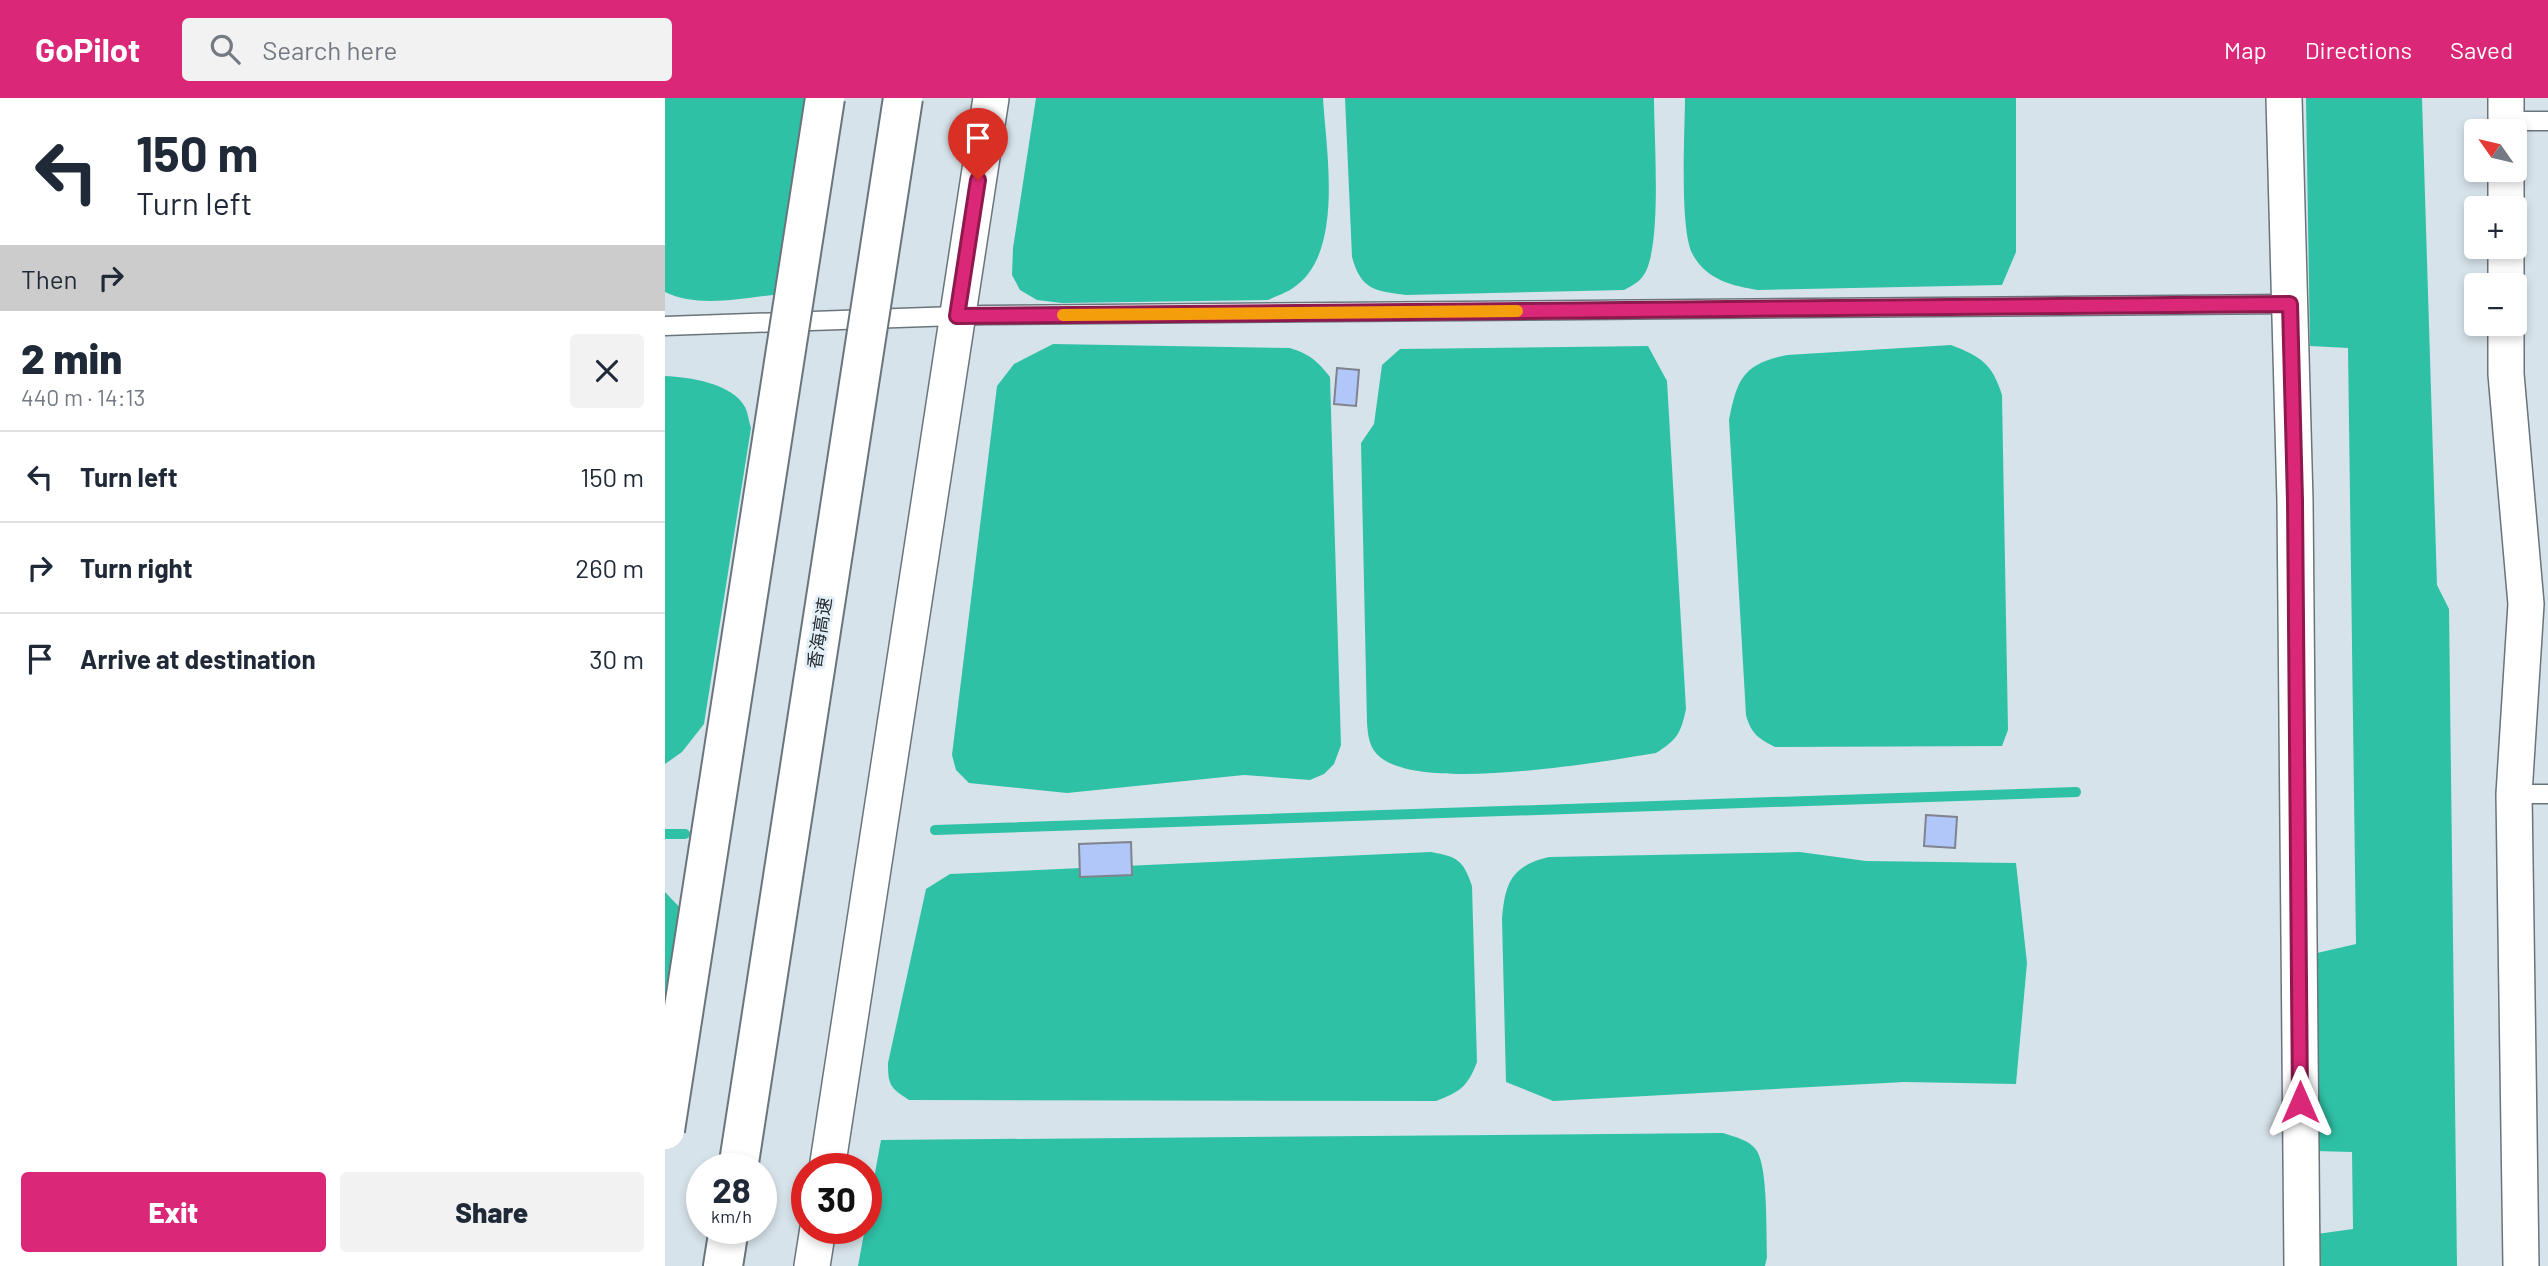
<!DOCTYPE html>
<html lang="en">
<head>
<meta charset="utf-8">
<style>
	:root { --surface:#fff; --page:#f2f2f3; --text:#1f2937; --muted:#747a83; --line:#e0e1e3; --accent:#db2777 }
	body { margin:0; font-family:Barlow,"Noto Sans SC",sans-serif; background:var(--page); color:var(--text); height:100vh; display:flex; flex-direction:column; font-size:26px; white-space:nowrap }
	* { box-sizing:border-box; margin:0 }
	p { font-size:23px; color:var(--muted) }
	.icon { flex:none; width:38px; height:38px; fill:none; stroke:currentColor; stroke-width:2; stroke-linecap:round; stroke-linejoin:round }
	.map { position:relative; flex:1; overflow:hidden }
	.panel { display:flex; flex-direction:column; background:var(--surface); width:665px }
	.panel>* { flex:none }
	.banner { background:#fff; color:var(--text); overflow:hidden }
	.needle { width:46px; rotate:304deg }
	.controls { position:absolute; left:1799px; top:21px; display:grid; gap:14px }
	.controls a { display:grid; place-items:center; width:63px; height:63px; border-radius:7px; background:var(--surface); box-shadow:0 4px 10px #0003; font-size:35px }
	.speed { position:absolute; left:21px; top:1055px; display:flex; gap:14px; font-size:35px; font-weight:700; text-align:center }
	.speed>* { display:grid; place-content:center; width:91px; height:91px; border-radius:50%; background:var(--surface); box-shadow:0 4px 10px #0003; line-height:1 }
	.speed small { font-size:18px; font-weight:400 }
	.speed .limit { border:10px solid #d22; background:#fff; color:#111 }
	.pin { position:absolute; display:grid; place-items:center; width:60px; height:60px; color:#fff; margin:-72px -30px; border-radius:50% 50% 50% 0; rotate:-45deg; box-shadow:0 0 7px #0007 }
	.pin .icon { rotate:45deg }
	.me { position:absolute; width:77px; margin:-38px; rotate:0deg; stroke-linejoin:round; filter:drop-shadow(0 0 5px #0008) }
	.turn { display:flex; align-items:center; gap:24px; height:147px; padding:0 21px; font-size:32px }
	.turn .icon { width:91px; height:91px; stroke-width:2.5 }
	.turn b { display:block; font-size:49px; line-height:60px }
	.then { display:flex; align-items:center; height:66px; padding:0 21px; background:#0003; gap:14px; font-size:26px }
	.round { display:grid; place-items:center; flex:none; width:74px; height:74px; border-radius:7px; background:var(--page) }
	.head { display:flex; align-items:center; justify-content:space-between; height:119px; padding:0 21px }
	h1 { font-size:42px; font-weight:800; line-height:52px }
	.action { display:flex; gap:14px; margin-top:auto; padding:14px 21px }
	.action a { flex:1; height:80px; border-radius:7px; background:var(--accent); color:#fff; font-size:28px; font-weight:800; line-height:80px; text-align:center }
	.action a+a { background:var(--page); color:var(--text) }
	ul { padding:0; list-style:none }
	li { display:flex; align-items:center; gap:21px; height:91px; padding:0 21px; border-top:2px solid var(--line) }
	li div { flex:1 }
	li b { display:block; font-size:26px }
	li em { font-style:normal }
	header { display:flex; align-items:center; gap:42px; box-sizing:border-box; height:98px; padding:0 35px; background:var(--accent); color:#fff }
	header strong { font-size:33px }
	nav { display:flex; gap:38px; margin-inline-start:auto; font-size:24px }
	.search { width:490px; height:63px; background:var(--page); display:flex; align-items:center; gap:18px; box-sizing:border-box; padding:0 24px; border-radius:7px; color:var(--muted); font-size:26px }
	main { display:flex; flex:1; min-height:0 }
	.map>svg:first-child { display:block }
	.water { fill:#2fc1a6 }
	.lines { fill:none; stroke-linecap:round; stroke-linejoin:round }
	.stream { stroke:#2fc1a6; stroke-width:10 }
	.building { fill:#b1c7f9; stroke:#7f838d; stroke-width:2 }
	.service-casing { stroke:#6a747b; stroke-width:21 }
	.minor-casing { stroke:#6a747b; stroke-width:38 }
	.motorway-casing { stroke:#6a747b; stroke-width:42 }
	.service { stroke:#fff; stroke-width:18 }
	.minor { stroke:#fff; stroke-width:35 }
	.motorway { stroke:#fff; stroke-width:38 }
	.motorway-bridge-casing { stroke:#6a747b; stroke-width:42; stroke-linecap:butt }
	.motorway-bridge { stroke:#fff; stroke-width:38 }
	.route-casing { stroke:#8e194d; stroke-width:18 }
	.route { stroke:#db2777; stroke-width:12 }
	.slow { stroke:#f59e0b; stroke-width:12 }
	.labels { text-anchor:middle; stroke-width:6; stroke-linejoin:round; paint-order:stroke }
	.street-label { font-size:18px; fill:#252a2d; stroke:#e4f0f8 }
</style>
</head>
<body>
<header>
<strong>GoPilot</strong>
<div class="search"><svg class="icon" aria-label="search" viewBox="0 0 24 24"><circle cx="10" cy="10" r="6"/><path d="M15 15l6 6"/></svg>Search here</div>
<nav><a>Map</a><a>Directions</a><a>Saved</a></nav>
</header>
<main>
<section class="panel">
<div class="banner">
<div class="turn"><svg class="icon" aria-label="left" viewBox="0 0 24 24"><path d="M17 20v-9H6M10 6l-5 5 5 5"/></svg><div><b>150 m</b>Turn left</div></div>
<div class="then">Then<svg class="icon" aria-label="right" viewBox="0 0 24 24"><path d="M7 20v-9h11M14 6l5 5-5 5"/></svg></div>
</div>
<div class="head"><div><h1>2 min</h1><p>440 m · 14:13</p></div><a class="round"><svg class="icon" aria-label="close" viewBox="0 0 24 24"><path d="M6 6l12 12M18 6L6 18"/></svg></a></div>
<ul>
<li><svg class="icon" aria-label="left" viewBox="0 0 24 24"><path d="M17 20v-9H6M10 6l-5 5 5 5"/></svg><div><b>Turn left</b></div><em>150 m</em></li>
<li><svg class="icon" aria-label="right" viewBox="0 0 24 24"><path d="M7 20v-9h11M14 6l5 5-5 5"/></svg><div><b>Turn right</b></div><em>260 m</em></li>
<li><svg class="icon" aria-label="arrive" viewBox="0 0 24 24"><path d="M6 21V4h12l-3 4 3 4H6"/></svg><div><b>Arrive at destination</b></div><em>30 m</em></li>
</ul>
<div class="action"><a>Exit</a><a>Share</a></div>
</section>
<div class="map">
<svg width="1883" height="1168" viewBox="0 0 1883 1168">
	<rect width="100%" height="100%" fill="#d7e3ea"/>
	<g class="water">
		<path d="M0,0h147l-29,196c-37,3 -84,15 -118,-2z"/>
		<path d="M371,0h287c3,53 22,156 -30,190 -7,5 -17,8 -25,12l-206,3 -25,-3 -17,-10 -8,-15 1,-27z"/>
		<path d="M680,0h309c0,38 8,145 -9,175 -5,9 -12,12 -21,17l-218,5c-31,-4 -45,-5 -54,-38z"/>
		<path d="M1020,0h331v154l-14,33 -244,5c-25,-4 -51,-10 -65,-35 -14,-24 -8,-124 -8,-157z"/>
		<path d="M1641,0h116l15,487 12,24 8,657h-138l-2,-32 36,-5 -1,-77 -38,-1 3,-198 39,-9 -8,-596 -38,-2z"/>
		<path d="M388,246l237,4c19,6 28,13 40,29l11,368 -7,19 -10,10 -14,6 -66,-5 -177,18 -98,-10 -13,-13 -4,-15 45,-369 17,-22z"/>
		<path d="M1286,247c31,12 41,19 51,50l6,335 -6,16 -227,1c-16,-8 -24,-13 -29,-32l-17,-295c8,-42 15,-56 58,-65z"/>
		<path d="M983,248l19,35 19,328c-5,24 -9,31 -30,44 -56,9 -233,40 -276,4 -11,-9 -12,-21 -13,-34l-6,-280 13,-19 8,-59 18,-16z"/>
		<path d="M0,278c24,1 67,7 80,31 3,6 4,15 6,21l-47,296 -22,28 -17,12z"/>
		<path d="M766,754c27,5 32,8 41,34l5,176c-9,24 -17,30 -41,39l-527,-1c-19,-12 -21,-15 -21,-37l38,-174 24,-15z"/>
		<path d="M1135,754l66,9 150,2 11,100 -11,121 -112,-2 -351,19 -47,-19 -4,-163c3,-36 9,-53 47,-62z"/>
		<path d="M0,794l19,20 -19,108z"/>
		<path d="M1058,1035c12,4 27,7 34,18 11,18 9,82 10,106l-2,9h-907l23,-126z"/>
	</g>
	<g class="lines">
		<g class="stream">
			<path d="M270,732l1141,-38"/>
			<path d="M0,736h20"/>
		</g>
	</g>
	<g class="building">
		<path d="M672,270l22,2 -3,36 -22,-2z"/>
		<path d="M1261,717l31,2 -2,31 -31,-2z"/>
		<path d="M466,744l1,33 -52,2 -1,-33z"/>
	</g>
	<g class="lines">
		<defs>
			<g id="service">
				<path d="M1841,23h42"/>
				<path d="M0,228l319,-11 1306,-11"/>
				<path d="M1849,696h34"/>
			</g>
			<g id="minor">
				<path d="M1619,0l11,403 7,765"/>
				<path d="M1841,0v33"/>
				<path d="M1841,72v38"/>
				<path d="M1841,149v38"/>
				<path d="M1841,226v50l20,230 -12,190 7,472"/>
				<path d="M162,1071l164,-1071"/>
				<path d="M147,1168l6,-38"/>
			</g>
			<path id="motorway" d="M58,1168l6,-38"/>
		</defs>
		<use href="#service" class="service-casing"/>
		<use href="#minor" class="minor-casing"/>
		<use href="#motorway" class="motorway-casing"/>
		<use href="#service" class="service"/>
		<use href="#minor" class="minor"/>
		<use href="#motorway" class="motorway"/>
		<defs>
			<g id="motorway-bridge">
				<path d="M0,1032l160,-1032"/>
				<path d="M73,1071l165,-1071"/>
			</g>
		</defs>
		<use href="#motorway-bridge" class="motorway-bridge-casing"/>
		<use href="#motorway-bridge" class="motorway-bridge"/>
	</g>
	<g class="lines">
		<defs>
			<path id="route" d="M313,82l-21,136 1333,-12 5,197 5,601"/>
		</defs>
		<use href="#route" class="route-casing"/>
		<use href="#route" class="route"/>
		<path class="slow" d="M398,217l454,-4"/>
	</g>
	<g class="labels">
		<g class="street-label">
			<text transform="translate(155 535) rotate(-81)" y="6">香海高速</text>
		</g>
	</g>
</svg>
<div class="controls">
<a><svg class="needle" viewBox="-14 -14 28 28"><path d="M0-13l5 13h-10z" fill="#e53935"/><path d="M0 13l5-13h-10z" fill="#747a83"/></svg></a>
<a>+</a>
<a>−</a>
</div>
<div class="speed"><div>28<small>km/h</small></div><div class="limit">30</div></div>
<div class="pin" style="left:313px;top:82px;background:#d93025"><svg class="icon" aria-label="arrive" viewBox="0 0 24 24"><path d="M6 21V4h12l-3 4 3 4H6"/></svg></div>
<svg class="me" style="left:1635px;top:1004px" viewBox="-20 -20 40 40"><path d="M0-17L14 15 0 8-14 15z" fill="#db2777" stroke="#fff" stroke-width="4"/></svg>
</div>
</main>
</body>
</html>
